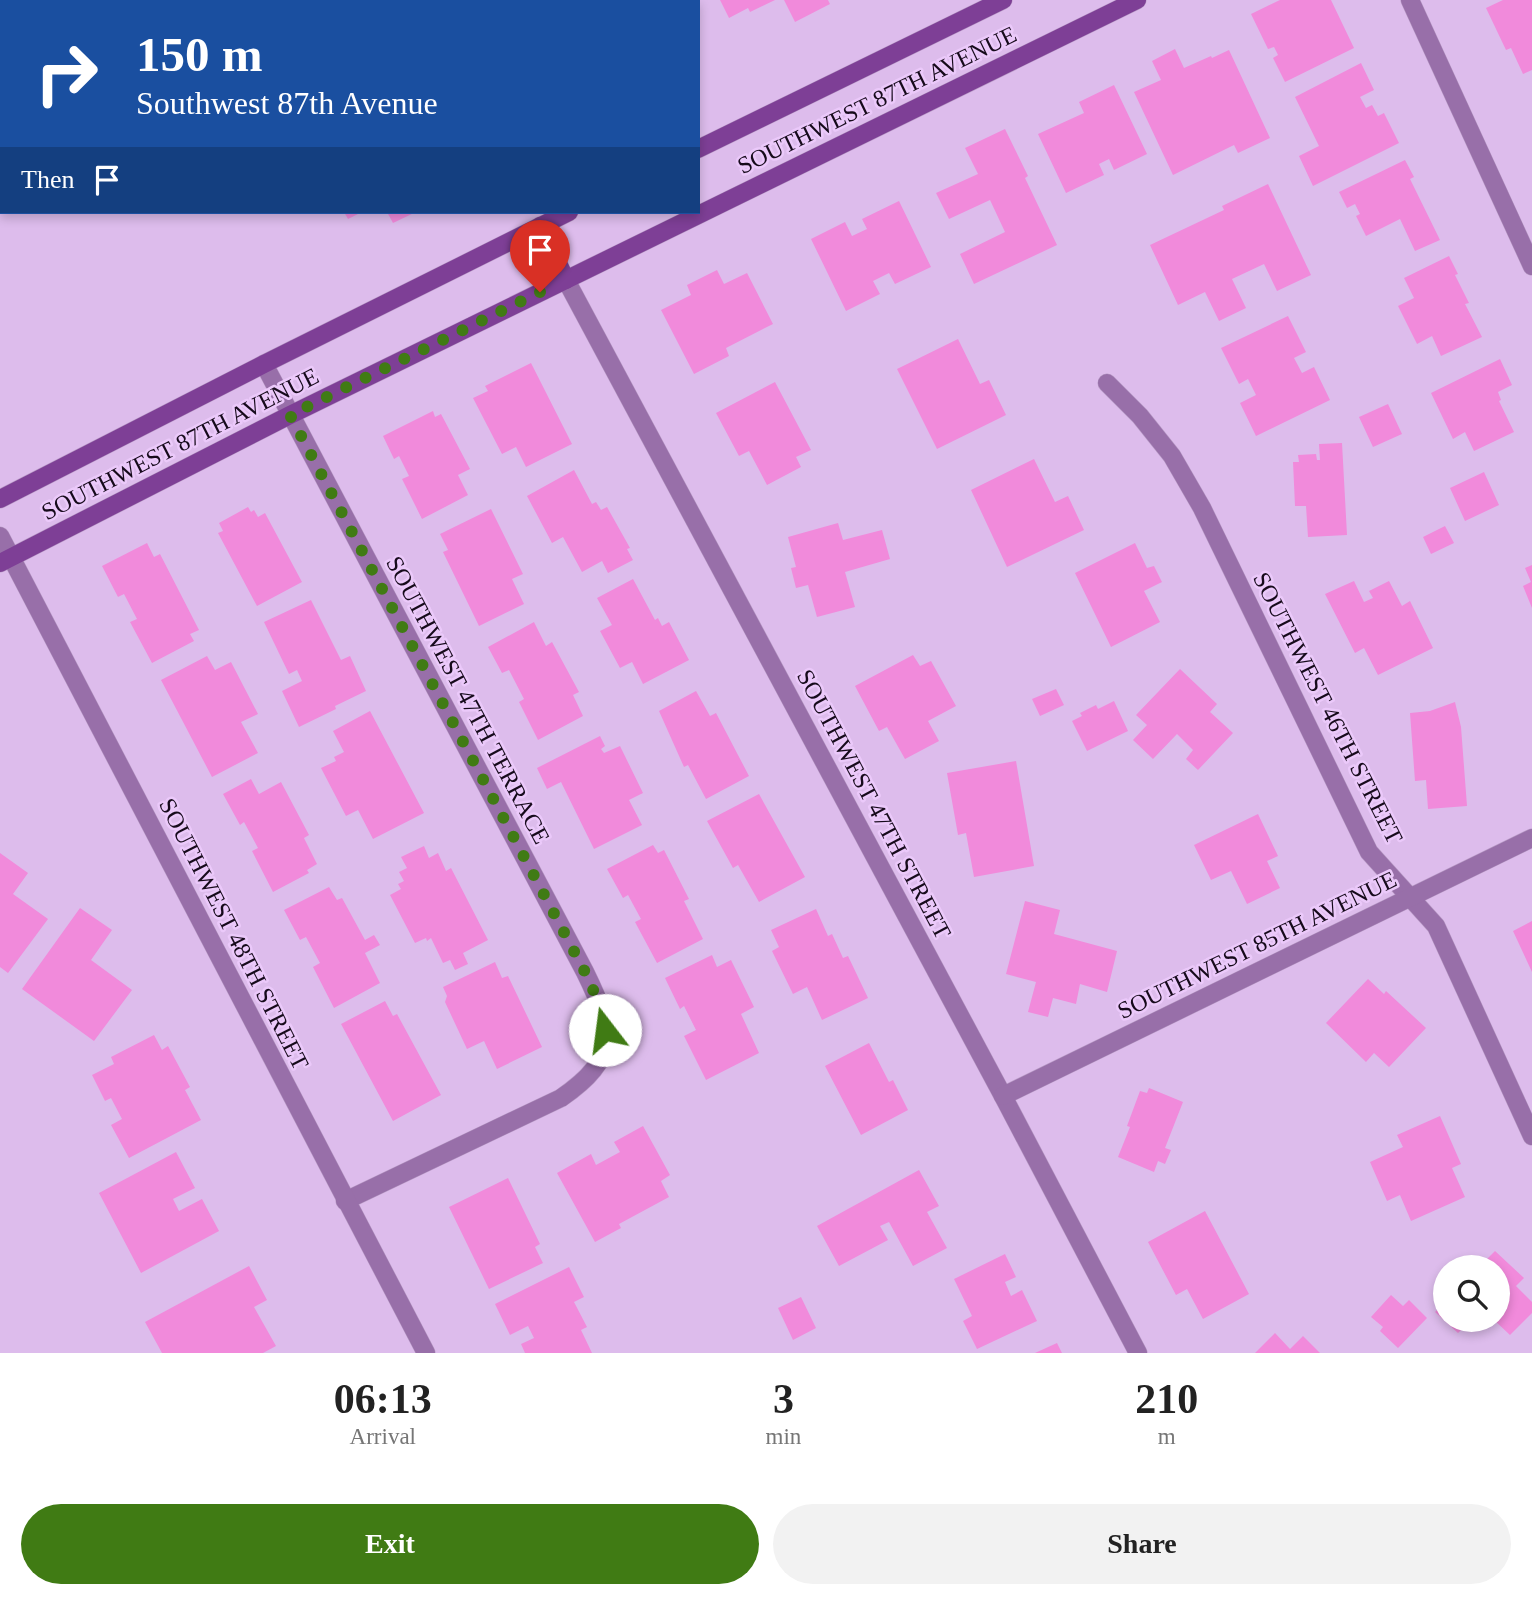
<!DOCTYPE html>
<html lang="en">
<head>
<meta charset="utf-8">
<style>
	:root { --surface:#fff; --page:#f2f2f2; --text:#222; --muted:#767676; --accent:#407b14 }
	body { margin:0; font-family:"Times New Roman",serif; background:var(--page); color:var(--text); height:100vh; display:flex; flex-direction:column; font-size:26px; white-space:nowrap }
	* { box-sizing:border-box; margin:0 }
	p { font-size:23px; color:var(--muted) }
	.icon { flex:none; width:38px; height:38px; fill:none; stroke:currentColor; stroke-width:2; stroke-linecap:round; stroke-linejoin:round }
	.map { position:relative; height:1353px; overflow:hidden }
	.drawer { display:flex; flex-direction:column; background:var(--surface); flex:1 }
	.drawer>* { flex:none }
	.guide { position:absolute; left:0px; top:0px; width:700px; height:214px; box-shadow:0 4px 10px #0003; background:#1a4fa0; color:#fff; overflow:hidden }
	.tools { position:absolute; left:1433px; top:1255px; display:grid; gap:14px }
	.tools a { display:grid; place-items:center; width:77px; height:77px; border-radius:50%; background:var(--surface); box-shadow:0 4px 10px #0003; font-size:35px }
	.pin { position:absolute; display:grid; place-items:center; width:60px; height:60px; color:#fff; margin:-72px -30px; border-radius:50% 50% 50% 0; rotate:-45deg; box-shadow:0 0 7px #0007 }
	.pin .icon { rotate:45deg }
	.me { position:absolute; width:77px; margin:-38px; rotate:345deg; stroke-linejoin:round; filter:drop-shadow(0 0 5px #0008) }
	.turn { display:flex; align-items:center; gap:24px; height:147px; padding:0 21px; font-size:32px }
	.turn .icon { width:91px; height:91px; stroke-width:2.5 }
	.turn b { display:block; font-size:49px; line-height:60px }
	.then { display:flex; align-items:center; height:66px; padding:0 21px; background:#0003; gap:14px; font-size:26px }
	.eta { display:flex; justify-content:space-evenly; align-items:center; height:119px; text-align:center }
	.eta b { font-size:42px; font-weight:800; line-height:49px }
	.cta { display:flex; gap:14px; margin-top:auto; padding:14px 21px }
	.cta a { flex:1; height:80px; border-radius:42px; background:var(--accent); color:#fff; font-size:28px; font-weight:800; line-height:80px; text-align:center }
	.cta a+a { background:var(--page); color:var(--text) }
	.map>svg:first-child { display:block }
	.building { fill:#f18adb }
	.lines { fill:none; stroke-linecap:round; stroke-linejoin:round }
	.minor-casing { stroke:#b99cc6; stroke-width:19 }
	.tertiary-casing { stroke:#b99cc6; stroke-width:19 }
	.secondary-casing { stroke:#b99cc6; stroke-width:19 }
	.minor { stroke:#986fa9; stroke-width:18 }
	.tertiary { stroke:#986fa9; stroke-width:18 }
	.secondary { stroke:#7e3f96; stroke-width:18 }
	.route { stroke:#407b14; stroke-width:12; stroke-dasharray:0 21.6 }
	.labels { text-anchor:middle; stroke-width:5; stroke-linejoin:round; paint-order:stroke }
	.street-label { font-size:24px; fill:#160a1b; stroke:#ebc9fa }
</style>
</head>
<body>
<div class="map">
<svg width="1532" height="1353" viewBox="0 0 1532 1353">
	<rect width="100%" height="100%" fill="#ddbcec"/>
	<g class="building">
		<path d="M720,0h55l-25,12 -2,-4 -19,10z"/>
		<path d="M784,0h44l2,4 -35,18z"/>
		<path d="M1280,0h51l23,48 -69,34 -12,-24 5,-3 -4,-8 -6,2 -17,-35z"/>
		<path d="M1503,0h29v70l-9,4 -12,-26 -5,2 -20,-42z"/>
		<path d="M1175,49l9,19 27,-12 1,2 17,-8 41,88 -32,15 -4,-8 -61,30 -39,-83 27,-12 -9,-19z"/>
		<path d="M1361,63l13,27 -14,7 6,11 6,-3 6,11 6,-3 15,30 -86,43 -14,-30 20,-10 -24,-49z"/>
		<path d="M1114,85l33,69 -33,16 -5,-11 -10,5 5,11 -38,18 -28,-59 46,-21 -5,-11z"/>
		<path d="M1005,129l23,47 -3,2 32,67 -83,39 -14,-30 45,-22 -15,-32 -41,19 -13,-26 42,-19 -13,-26z"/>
		<path d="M1405,160l9,17 -4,2 30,61 -25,11 -15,-32 -34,17 -10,-20 4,-2 -5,-10 -8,4 -8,-16z"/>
		<path d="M1268,184l43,91 -34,16 -13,-27 -32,15 14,29 -27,13 -14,-29 -27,13 -28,-60 74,-35 -2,-4z"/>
		<path d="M899,201l32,66 -36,17 -6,-11 -16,8 7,13 -34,17 -35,-72 34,-17 7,14 15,-7 -5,-10z"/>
		<path d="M344,212h18l-14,7z"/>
		<path d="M387,212h29l-23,11z"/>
		<path d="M1449,256l9,18 -3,1 14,28 -4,1 17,33 -41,19 -9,-20 -15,8 -19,-38 16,-8 -10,-20z"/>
		<path d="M717,270l7,14 23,-11 26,51 -47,24 3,8 -35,18 -33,-64 30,-15 -4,-10z"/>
		<path d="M1288,316l18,36 -12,6 8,15 12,-6 16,33 -74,36 -16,-33 16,-8 -8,-16 -9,5 -18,-36z"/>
		<path d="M958,339l22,45 9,-4 17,35 -69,34 -40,-80z"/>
		<path d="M1500,359l12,26 -14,7 3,8 -2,1 15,31 -40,19 -9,-19 -12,7 -22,-46z"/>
		<path d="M531,363l41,81 -46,23 -10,-20 -14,7 -29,-56 15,-7 -3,-5z"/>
		<path d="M775,382l36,68 -15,7 5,10 -34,18 -18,-34 -10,5 -23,-43z"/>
		<path d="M1388,404l14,30 -29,13 -14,-30z"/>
		<path d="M433,411l2,6 6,-3 29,55 -12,6 10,20 -46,24 -20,-40 7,-3 -10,-20 -5,3 -11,-23z"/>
		<path d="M1342,443l5,92 -39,2 -2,-31h-11l-2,-44h6l-1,-7 18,-1 1,6h3l-1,-16z"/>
		<path d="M1034,459l21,43 13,-6 16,34 -77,37 -36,-77z"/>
		<path d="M574,470l18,34 4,-2 5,8 6,-3 23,41 -3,1 6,11 -25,13 -6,-12 -20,11 -19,-35 -11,6 -25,-47z"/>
		<path d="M1484,472l15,33 -34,16 -15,-33z"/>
		<path d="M248,507l3,5 3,-2 4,7 7,-4 37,69 -45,24 -39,-73 5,-2 -4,-8z"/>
		<path d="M491,509l32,65 -11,5 12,25 -45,22 -36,-74 5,-2 -8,-16z"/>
		<path d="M838,523l5,17 39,-10 8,29 -45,13 10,35 -38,10 -9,-32 -12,3 -5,-20 5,-1 -8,-30z"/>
		<path d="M1445,526l9,17 -23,11 -8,-17z"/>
		<path d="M147,543l7,14 6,-3 39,76 -9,4 4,7 -42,22 -22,-41 7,-3 -13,-25 -6,3 -16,-31z"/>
		<path d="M1135,543l12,25 7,-2 8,16 -18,9 16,31 -49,25 -36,-74z"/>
		<path d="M1532,565v43l-9,-22 8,-4 -6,-14z"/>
		<path d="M633,579l22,41 3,-2 4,8 7,-4 20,38 -46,24 -11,-22 -12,6 -20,-37 12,-6 -15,-27z"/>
		<path d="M1354,581l10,21 9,-4 -4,-7 20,-10 13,25 8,-5 23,47 -55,27 -14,-27 -9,5 -30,-59z"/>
		<path d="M311,600l30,60 9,-4 16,35 -31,15 1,3 -37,18 -17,-36 20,-10 -5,-11 -8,4 -25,-52z"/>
		<path d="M534,622l12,24 6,-4 27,50 -6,3 10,21 -45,24 -19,-38 5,-3 -15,-29 -7,3 -14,-26z"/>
		<path d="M913,655l7,11 11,-5 25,45 -28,15 11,20 -34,18 -18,-32 -8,4 -24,-45z"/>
		<path d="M207,656l8,14 16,-8 27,52 -17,8 17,31 -46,24 -51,-97z"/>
		<path d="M1180,669l37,35 -7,8 23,21 -35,37 -12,-11 7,-9 -16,-16 -24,25 -20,-19 14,-15 -11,-10z"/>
		<path d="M1056,689l8,16 -24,11 -8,-17z"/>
		<path d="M696,691l14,25 6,-3 33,63 -43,23 -18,-34 -4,2 -25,-56z"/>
		<path d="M1114,701l14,30 -41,20 -15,-30 10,-5 -2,-3 16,-8 2,4z"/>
		<path d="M1455,702l6,25 6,79 -39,3 -2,-29 -11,1 -5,-68 20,-2z"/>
		<path d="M370,711l54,102 -51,26 -15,-29 -12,6 -25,-48 15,-7 -2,-4 10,-5 -11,-21z"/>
		<path d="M600,736l5,10 -4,3 3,4 16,-7 23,47 -14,7 13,25 -48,24 -33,-67 -14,7 -10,-21z"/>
		<path d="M1016,761l18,105 -60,11 -8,-44 -8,2 -11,-62z"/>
		<path d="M251,779l8,15 22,-12 28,53 -5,3 13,26 -10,6 2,3 -36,19 -21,-41 6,-3 -14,-26 -4,3 -17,-31z"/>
		<path d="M759,794l46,83 -46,25 -21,-37 -5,3 -26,-47z"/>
		<path d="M1258,814l20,42 -11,5 13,27 -33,16 -16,-33 -20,9 -17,-35z"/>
		<path d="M653,845l5,8 6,-3 25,49 -5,2 19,38 -46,24 -22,-41 6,-3 -13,-24 -5,3 -16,-29z"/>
		<path d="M424,846l5,12 9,-5 8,18 5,-3 37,72 -25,13 5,11 -13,6 -5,-10 -7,3 -12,-25 -4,3 -1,-3 -11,5 -25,-48 11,-6 -3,-5 6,-3 -5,-9 8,-4 -6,-11z"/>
		<path d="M0,853l28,20 -15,21 35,25 -40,54 -8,-6z"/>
		<path d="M329,887l8,13 5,-2 23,42 9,-5 6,10 -15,8 15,30 -46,25 -21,-41 7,-4 -14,-26 -6,3 -16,-30z"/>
		<path d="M1025,901l35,9 -6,24 63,17 -10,41 -27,-8 -4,20 -23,-6 -5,19 -20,-5 8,-30 -30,-8z"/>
		<path d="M80,908l32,22 -21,30 41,30 -38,51 -72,-52z"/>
		<path d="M816,909l12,27 4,-2 11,24 5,-2 20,42 -46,22 -15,-33 -14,7 -21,-43 7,-4 -8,-17z"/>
		<path d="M1532,921v51l-19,-41z"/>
		<path d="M712,955l5,12 14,-7 23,47 -13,7 18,39 -53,27 -22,-44 12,-6 -12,-24 -4,3 -15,-31z"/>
		<path d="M495,962l7,16 6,-2 34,71 -45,22 -13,-28 -17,8 -22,-47 2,-6 -4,-9z"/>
		<path d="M1368,979l16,15 2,-3 40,37 -37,39 -15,-14 -8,9 -40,-39z"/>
		<path d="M385,1001l8,15 4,-2 44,81 -48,26 -52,-97z"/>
		<path d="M154,1035l8,15 6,-4 22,41 -5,3 16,30 -72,38 -18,-33 11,-6 -11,-21 -6,3 -13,-26 22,-11 -3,-7z"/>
		<path d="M869,1043l20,39 4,-2 15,30 -47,25 -36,-69z"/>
		<path d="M1149,1088l34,14 -18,46 6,2 -6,14 -7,-3 -4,11 -36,-15 12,-30 -3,-1 13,-35 7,2z"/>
		<path d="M1440,1116l21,48 -9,4 13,29 -54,24 -11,-26 -13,6 -17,-39 33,-15 -6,-12z"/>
		<path d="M643,1126l27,49 -9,6 8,16 -50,27 2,4 -26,14 -38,-69 34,-19 5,11 24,-13 -6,-10z"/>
		<path d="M176,1152l19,36 -22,11 6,12 23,-12 17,32 -78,42 -42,-80z"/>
		<path d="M919,1170l20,36 -12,6 20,36 -34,18 -24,-44 -9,4 8,14 -49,26 -22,-40z"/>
		<path d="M508,1178l32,66 -5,3 8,16 -54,26 -40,-82z"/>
		<path d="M1205,1211l44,83 -46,25 -16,-30 -11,6 -28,-53z"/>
		<path d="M1495,1251l29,27 -8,8 16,16v11l-22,22 -16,-15h4v-53h-19z"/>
		<path d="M1005,1254l11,23 -11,5 6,14 11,-6 15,31 -60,28 -14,-28 9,-5 -18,-37z"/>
		<path d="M249,1266l18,34 -13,7 22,39 -13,7h-101l-17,-31z"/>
		<path d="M569,1267l15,30 -10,5 13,25 -6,3 11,23h-67l-4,-9 13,-6 -6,-12 -18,9 -15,-31z"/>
		<path d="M1391,1295l12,11 6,-6 18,18 -29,30 -18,-17 3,-4 -12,-10z"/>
		<path d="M801,1297l15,31 -23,12 -15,-32z"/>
		<path d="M1446,1302v18h25l-13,13 -23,-21z"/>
		<path d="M1275,1333l15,16 13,-13 17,17h-65z"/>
		<path d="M1057,1343l5,10h-27z"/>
	</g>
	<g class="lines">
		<defs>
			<g id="minor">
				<path d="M1410,0l122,266"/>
				<path d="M566,280l437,816 135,257"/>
				<path d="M264,364l321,608c29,59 34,86 -24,126l-216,103"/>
				<path d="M1107,383l33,33 32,40 30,52 167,344 67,74 96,210"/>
				<path d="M1003,1096l529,-258"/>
			</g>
			<path id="tertiary" d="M0,536l426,817"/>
			<g id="secondary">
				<path d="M698,149l305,-149"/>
				<path d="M540,226l26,54"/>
				<path d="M0,499l264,-135 305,-152"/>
				<path d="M0,563l290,-148 847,-415"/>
			</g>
		</defs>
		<use href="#minor" class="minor-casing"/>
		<use href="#tertiary" class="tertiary-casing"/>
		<use href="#secondary" class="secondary-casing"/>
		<use href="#minor" class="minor"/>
		<use href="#tertiary" class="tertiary"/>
		<use href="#secondary" class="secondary"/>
	</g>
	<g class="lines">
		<path class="route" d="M540,292l-250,123 295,557 14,31 6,27"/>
	</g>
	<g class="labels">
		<g class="street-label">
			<text transform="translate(877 100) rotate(-26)" y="8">SOUTHWEST 87TH AVENUE</text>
			<text transform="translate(180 444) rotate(-27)" y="8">SOUTHWEST 87TH AVENUE</text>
			<text transform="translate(468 700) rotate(62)" y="8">SOUTHWEST 47TH TERRACE</text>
			<text transform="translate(1328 708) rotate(63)" y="8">SOUTHWEST 46TH STREET</text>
			<text transform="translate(874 804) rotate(62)" y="8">SOUTHWEST 47TH STREET</text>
			<text transform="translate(234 934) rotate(63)" y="8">SOUTHWEST 48TH STREET</text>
			<text transform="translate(1257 945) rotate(-26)" y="8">SOUTHWEST 85TH AVENUE</text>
		</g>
	</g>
</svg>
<div class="tools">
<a><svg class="icon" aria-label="search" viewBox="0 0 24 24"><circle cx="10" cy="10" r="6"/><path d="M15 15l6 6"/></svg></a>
</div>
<div class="pin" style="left:540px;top:292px;background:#d93025"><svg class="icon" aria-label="arrive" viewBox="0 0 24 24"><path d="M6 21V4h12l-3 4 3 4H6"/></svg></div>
<svg class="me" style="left:605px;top:1030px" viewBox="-20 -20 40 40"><circle r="19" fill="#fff"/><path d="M0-13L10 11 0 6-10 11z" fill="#407b14"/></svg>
<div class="guide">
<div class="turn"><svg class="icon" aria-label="right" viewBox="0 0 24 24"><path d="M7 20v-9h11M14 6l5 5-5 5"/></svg><div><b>150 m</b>Southwest 87th Avenue</div></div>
<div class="then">Then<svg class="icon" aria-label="arrive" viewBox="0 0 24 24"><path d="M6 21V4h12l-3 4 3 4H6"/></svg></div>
</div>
</div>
<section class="drawer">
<div class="eta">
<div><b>06:13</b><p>Arrival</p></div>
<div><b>3</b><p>min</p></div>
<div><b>210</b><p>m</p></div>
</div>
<div class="cta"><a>Exit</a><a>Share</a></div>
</section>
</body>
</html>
